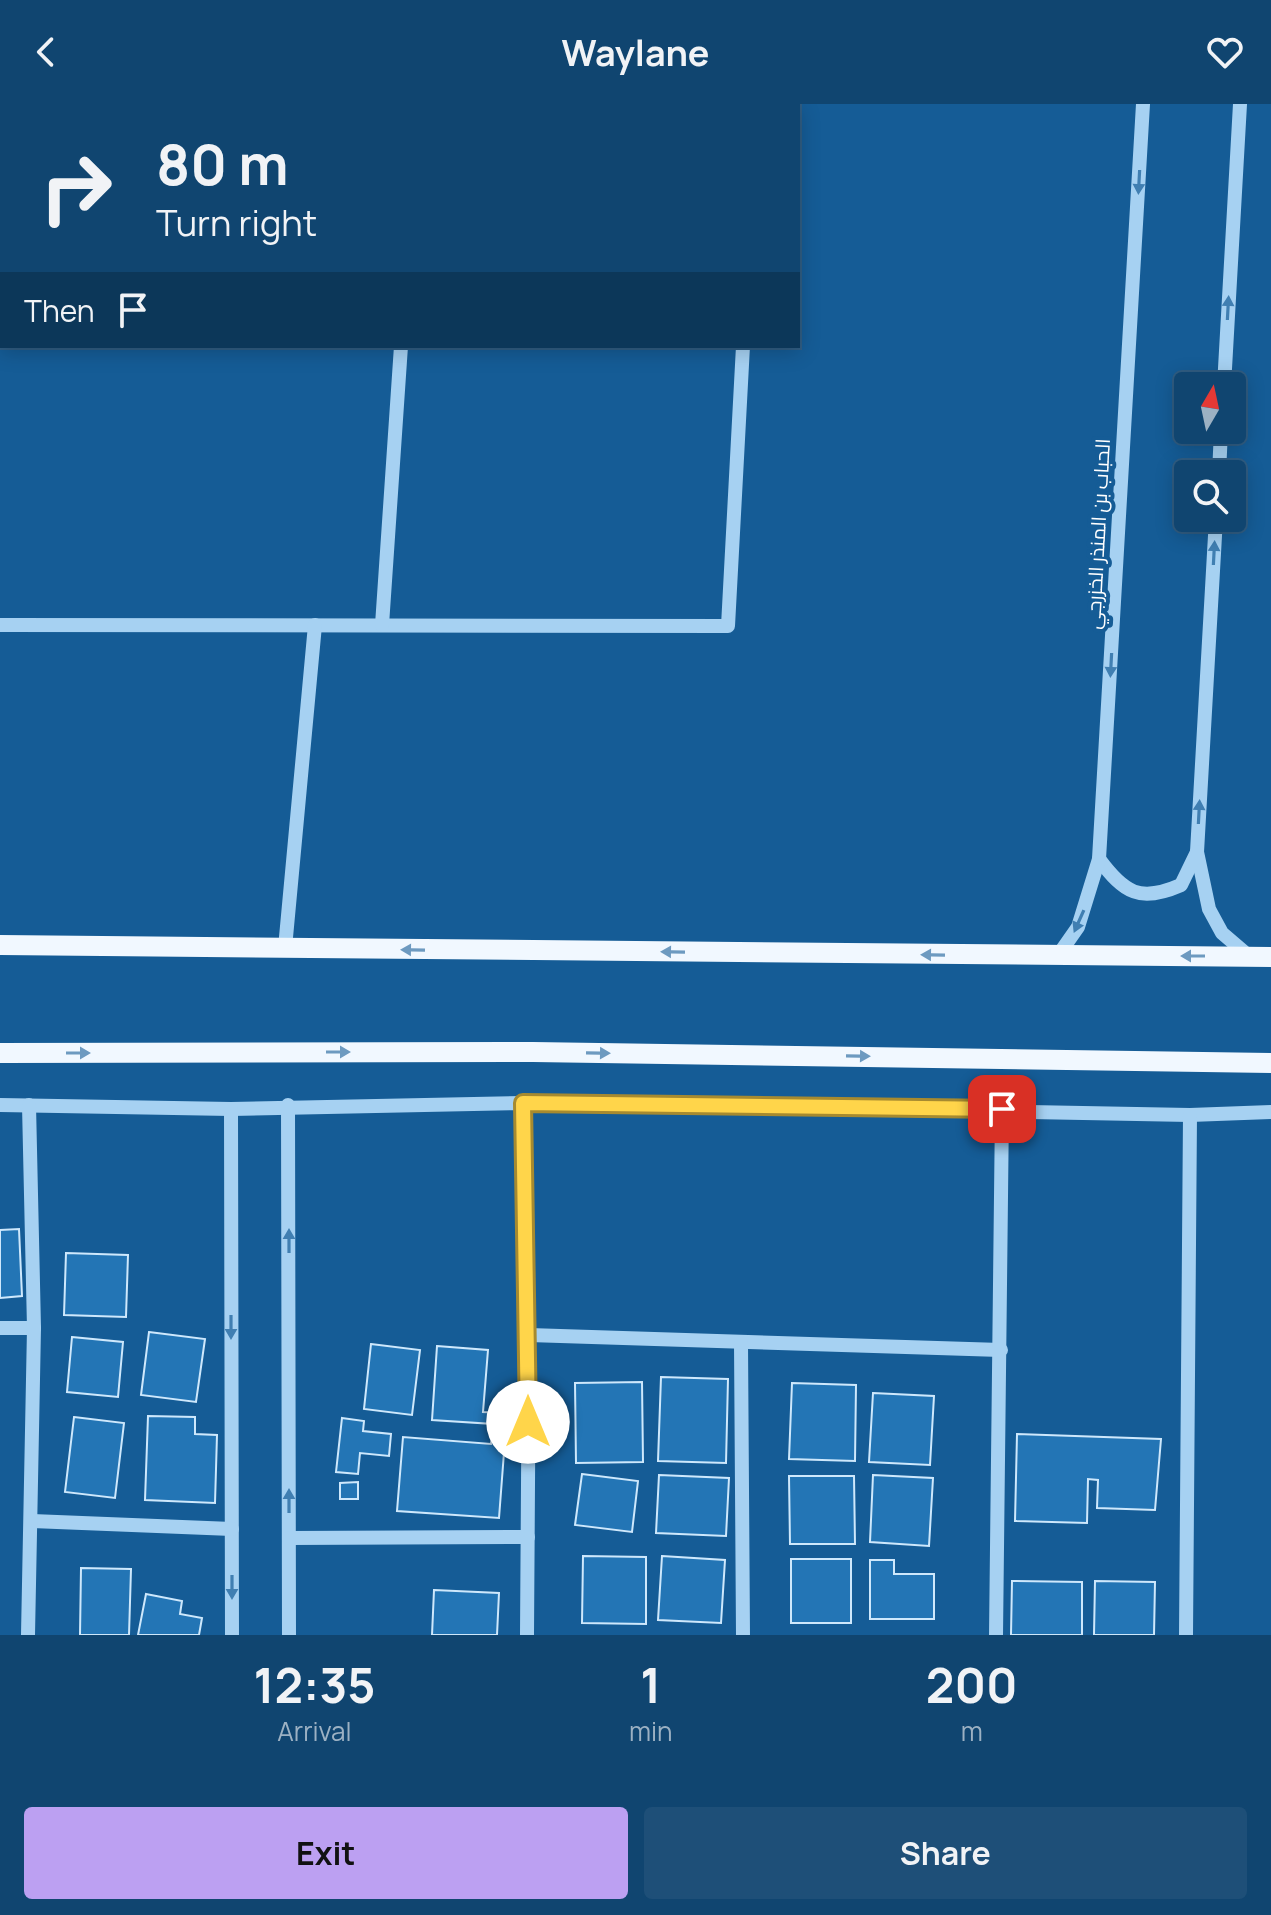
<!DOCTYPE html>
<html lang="en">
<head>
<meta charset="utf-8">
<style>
	:root { --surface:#104570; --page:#1e4f78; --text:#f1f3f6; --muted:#9cb1c3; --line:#305d83; --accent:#bca0f2 }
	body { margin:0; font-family:Manrope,Cairo,sans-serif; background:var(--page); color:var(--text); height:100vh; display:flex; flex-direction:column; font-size:30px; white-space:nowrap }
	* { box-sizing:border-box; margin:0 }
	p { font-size:26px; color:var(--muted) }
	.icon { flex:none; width:44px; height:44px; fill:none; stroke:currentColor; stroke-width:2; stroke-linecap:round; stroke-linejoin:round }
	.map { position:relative; height:1531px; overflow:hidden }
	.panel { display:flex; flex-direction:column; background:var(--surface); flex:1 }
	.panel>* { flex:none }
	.banner { position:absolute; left:0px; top:0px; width:800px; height:244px; box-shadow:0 4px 20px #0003,0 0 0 2px var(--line); background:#104570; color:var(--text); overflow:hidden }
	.needle { width:52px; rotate:9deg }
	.controls { position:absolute; left:1174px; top:268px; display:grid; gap:16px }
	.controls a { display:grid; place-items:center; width:72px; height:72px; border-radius:8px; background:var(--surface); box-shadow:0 4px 20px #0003,0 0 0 2px var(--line); font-size:40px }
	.pin { position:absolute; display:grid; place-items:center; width:68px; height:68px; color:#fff; margin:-34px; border-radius:16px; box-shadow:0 4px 12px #0006 }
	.me { position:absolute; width:88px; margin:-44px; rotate:0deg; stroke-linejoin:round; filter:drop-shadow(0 0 6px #0008) }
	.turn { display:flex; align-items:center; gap:28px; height:168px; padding:0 24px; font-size:36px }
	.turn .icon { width:104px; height:104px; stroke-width:2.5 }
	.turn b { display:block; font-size:56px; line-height:68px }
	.then { display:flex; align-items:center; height:76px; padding:0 24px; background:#0003; gap:16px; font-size:30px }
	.eta { display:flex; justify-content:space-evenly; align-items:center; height:136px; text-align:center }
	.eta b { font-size:48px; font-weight:700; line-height:56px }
	.button { display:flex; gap:16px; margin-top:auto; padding:16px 24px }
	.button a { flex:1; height:92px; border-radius:8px; background:var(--accent); color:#111; font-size:32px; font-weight:700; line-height:92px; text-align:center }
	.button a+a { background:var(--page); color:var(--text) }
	header { display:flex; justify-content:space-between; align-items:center; height:104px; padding:0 24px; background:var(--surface); font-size:36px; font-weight:700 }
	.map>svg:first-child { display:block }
	.building { fill:#2375b5; stroke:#cee8fc; stroke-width:2 }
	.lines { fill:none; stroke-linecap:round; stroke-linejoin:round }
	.minor { stroke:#a6d1f2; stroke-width:14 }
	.major { stroke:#f1f8ff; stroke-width:20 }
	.oneway { fill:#407fb2 }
	.oneway2 { fill:#6d9ac0 }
	.route-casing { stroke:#a68a30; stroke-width:20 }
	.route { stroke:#ffd54a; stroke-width:14 }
	.labels { text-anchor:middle; stroke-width:8; stroke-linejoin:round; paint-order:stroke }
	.street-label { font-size:20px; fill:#fff; stroke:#155c96 }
</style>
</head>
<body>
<header><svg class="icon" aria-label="back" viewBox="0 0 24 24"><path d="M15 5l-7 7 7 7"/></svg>Waylane<svg class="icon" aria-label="heart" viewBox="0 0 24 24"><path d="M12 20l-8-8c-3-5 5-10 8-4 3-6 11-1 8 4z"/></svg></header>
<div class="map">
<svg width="1271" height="1531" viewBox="0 0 1271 1531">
	<rect width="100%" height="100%" fill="#155c96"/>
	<g class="building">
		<path d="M19,1125l3,67 -22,2v-68z"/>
		<path d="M66,1149l62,2 -2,62 -62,-2z"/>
		<path d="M149,1228l56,7 -9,63 -55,-7z"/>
		<path d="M72,1233l51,5 -5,55 -51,-5z"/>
		<path d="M371,1240l49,6 -8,65 -48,-6z"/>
		<path d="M437,1242l51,4 -5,62 24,1 -8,105 -102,-7 6,-74 88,7 2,-20 -61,-4z"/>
		<path d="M661,1273l67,2 -2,84 -68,-2z"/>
		<path d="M642,1278l1,80 -67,1 -1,-80z"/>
		<path d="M792,1279l64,2 -1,76 -66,-2z"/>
		<path d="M873,1289l61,3 -4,69 -61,-3z"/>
		<path d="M148,1312l47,1v17l22,1 -2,68 -70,-3z"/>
		<path d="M74,1313l50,6 -9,75 -50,-6z"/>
		<path d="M342,1314l22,3 -1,10 28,3 -2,22 -29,-3 -2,21 -22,-2z"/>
		<path d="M1017,1330l144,5 -6,71 -58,-2 1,-28 -10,-1 -1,44 -72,-2z"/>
		<path d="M582,1370l56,7 -6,51 -57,-7z"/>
		<path d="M659,1371l70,3 -3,58 -70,-3z"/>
		<path d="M873,1371l60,3 -4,68 -59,-4z"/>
		<path d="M789,1372h65l1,68h-65z"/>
		<path d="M358,1378v17h-18v-16z"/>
		<path d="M583,1452l63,1v67l-64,-1z"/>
		<path d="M662,1452l63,4 -4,63 -63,-3z"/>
		<rect x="791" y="1455" width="60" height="64"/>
		<path d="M870,1456h24v14h40v45h-64z"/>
		<path d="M81,1464l50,1 -2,66h-49z"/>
		<path d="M1012,1477l70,1v53h-71z"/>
		<path d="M1095,1477l60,1 -1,53h-60z"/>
		<path d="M434,1486l65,3 -2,42h-65z"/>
		<path d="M146,1490l36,7 -2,13 22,4 -3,17h-61z"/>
	</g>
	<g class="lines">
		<g class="minor">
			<path d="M418,2v-2"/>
			<path d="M756,2v-2"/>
			<path d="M0,204h2"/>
			<path d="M1224,282l16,-282"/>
			<path d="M1219,370l2,-44"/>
			<path d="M1216,414l-19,334 12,57 13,24 28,24"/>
			<path d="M0,521l728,1 15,-280"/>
			<path d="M382,521l19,-279"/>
			<path d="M1099,755c25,34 41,44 82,26l16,-33"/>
			<path d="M285,844l30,-323"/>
			<path d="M1057,853l21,-30 21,-68 44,-755"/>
			<path d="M523,999l6,232 -2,300"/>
			<path d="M0,1001l231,4 292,-6 667,12 81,-3"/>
			<path d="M288,1001l1,530"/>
			<path d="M231,1005l1,526"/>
			<path d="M0,1224h34"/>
			<path d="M529,1231l472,15"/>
			<path d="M741,1239l2,292"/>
			<path d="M32,1417l200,8"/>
			<path d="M289,1434l239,-1"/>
			<path d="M28,1531l6,-307 -5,-223"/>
			<path d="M996,1531l6,-526"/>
			<path d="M1186,1531l4,-520"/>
		</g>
		<g class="major">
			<path d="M0,841l1271,12"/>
			<path d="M0,949l533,-1 738,11"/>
		</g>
	</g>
	<defs><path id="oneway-solid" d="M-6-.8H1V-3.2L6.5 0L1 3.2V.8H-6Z" transform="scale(2)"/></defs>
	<g class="oneway">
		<use href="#oneway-solid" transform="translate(1139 78) rotate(93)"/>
		<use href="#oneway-solid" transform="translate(1228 204) rotate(-87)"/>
		<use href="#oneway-solid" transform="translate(1214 449) rotate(-87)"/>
		<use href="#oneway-solid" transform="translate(1111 561) rotate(93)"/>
		<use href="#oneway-solid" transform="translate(1199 708) rotate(-87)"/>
		<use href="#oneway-solid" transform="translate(1079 817) rotate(114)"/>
		<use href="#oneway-solid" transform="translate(289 1137) rotate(-90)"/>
		<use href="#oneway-solid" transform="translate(231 1223) rotate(90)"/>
		<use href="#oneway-solid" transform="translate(289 1397) rotate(-90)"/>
		<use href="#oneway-solid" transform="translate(232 1483) rotate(90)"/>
	</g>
	<g class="oneway2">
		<use href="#oneway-solid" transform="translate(413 846) rotate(-179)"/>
		<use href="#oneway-solid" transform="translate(673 848) rotate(-179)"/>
		<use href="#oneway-solid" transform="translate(933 851) rotate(-179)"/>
		<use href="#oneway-solid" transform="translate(1193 852) rotate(-180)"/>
		<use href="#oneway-solid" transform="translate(338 948)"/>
		<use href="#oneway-solid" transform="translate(78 949)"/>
		<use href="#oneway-solid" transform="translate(598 949) rotate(1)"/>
		<use href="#oneway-solid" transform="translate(858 952) rotate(1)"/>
	</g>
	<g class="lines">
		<defs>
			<path id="route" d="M528,1318l-5,-319 479,6"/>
		</defs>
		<use href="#route" class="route-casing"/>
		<use href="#route" class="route"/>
	</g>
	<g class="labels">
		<g class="street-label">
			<text transform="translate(1098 430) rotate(-87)" y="7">الحباب بن المنذر الخزرجي</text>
		</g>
	</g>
</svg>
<div class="controls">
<a><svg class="needle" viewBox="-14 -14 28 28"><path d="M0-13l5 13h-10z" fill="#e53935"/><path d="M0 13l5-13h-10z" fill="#9cb1c3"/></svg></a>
<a><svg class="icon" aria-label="search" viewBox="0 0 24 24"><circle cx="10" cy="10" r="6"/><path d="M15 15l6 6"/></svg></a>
</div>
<div class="pin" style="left:1002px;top:1005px;background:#d93025"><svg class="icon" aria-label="arrive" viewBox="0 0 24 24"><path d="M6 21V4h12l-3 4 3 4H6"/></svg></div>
<svg class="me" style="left:528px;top:1318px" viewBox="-20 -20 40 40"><circle r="19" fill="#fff"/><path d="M0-13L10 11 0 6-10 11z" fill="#ffd54a"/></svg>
<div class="banner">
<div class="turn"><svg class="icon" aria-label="right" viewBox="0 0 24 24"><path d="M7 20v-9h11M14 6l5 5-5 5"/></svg><div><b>80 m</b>Turn right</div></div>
<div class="then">Then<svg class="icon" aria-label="arrive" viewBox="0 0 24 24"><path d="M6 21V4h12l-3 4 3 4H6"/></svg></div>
</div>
</div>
<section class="panel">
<div class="eta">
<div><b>12:35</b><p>Arrival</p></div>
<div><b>1</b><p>min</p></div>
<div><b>200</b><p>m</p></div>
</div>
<div class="button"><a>Exit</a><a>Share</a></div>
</section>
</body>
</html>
